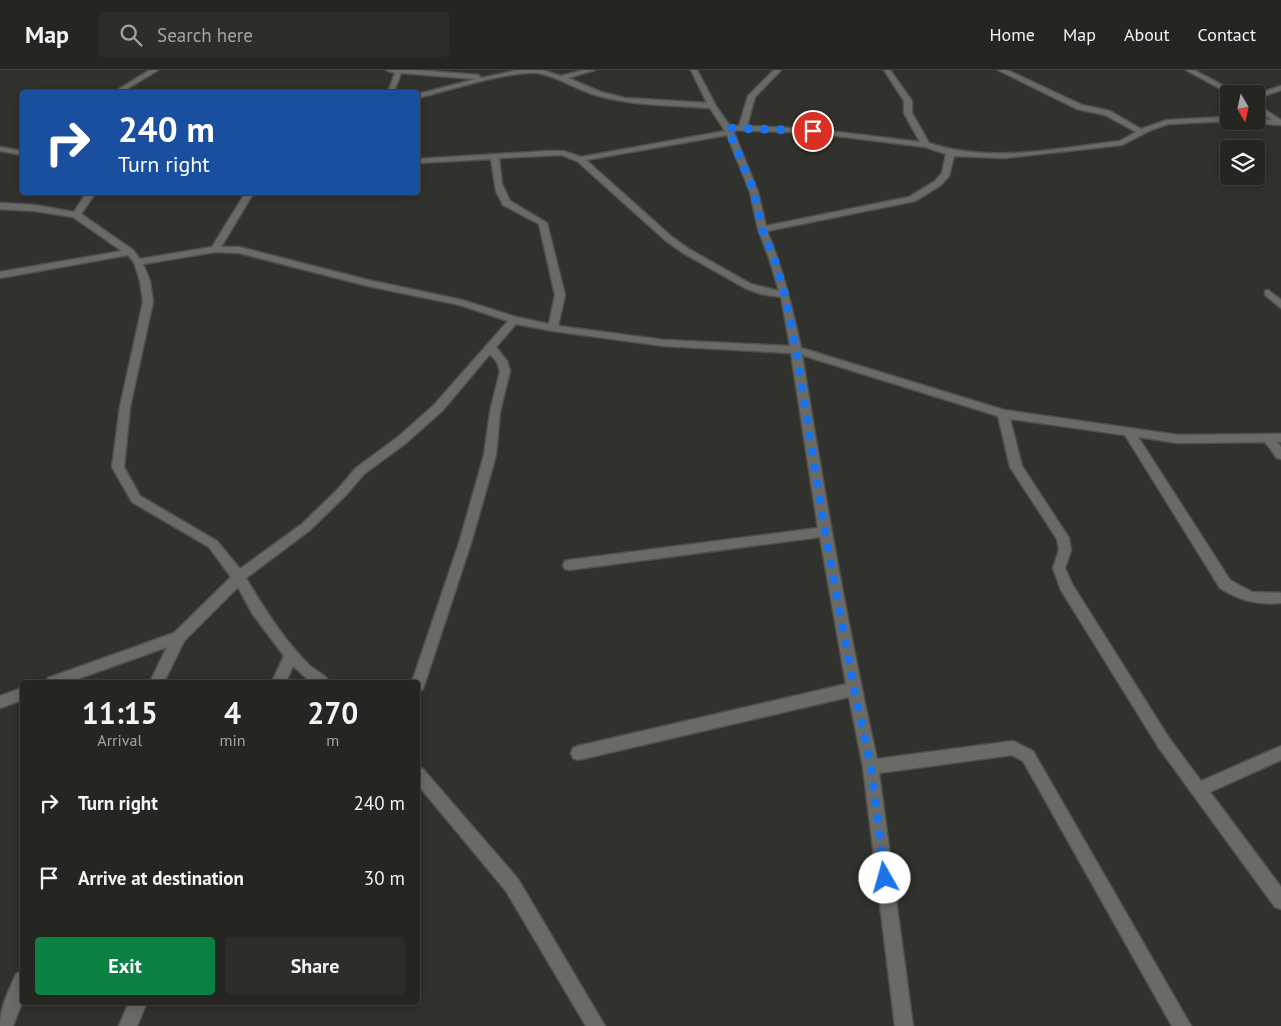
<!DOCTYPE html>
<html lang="en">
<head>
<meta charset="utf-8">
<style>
	:root { --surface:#252522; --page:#2d2d2a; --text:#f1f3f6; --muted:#a3a5a5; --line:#424240; --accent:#0b8043 }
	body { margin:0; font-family:"PT Sans",sans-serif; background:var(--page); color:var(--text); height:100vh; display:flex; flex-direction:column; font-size:19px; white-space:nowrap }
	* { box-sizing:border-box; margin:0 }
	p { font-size:16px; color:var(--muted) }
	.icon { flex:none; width:28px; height:28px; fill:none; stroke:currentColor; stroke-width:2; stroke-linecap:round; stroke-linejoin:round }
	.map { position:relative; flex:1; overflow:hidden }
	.drawer { position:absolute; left:20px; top:610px; width:400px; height:325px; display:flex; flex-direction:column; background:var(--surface); border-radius:5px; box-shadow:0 2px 12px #0003,0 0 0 1px var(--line) }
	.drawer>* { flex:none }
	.top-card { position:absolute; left:20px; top:20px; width:400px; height:105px; border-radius:5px; box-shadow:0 2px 12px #0003,0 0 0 1px var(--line); background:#1a4fa0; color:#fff; overflow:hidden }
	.needle { width:32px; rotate:171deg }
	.fabs { position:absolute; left:1220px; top:15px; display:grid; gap:10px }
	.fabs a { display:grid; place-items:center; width:45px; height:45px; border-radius:5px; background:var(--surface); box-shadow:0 2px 12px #0003,0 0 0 1px var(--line); font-size:25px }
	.pin { position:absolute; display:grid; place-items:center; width:42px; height:42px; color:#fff; margin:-21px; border:2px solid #fff; border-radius:50%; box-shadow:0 1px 5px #0007 }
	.me { position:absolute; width:55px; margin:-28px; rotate:353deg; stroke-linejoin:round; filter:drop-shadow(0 0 4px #0008) }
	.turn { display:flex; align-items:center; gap:18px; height:105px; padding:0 15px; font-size:22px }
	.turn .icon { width:65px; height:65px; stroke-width:2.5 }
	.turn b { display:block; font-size:35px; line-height:42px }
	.eta { display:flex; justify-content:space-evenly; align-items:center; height:85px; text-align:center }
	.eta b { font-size:30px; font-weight:800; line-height:35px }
	.primary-button { display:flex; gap:10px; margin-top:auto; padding:10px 15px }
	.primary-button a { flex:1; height:58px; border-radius:5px; background:var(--accent); color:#fff; font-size:20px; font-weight:800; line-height:58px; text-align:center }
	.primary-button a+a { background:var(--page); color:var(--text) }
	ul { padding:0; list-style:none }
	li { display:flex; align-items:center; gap:15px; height:75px; padding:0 15px }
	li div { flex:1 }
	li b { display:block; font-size:19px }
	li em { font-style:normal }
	header { display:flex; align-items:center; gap:30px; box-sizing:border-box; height:70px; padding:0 25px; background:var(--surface); border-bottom:1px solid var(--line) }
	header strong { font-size:24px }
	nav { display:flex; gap:28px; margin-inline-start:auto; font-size:18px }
	.search { width:350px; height:45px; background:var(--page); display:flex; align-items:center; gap:12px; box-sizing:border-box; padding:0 18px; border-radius:5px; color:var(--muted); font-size:19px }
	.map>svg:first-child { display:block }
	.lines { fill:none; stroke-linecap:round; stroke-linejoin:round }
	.minor-casing { stroke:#50504c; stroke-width:3 }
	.minor { fill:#6a6b66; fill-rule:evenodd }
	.route { stroke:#1a73e8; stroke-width:9; stroke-dasharray:0 16.2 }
</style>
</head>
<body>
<header>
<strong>Map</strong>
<div class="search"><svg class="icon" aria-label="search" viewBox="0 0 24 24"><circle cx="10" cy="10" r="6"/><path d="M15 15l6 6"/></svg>Search here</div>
<nav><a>Home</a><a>Map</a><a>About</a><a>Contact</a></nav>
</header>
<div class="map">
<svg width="1281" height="956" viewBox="0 0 1281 956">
	<rect width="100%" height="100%" fill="#31312d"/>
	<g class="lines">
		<defs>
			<g id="minor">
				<path d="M150,0h8l-36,22h-8z"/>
				<path d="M386,0h29l63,5 3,3 38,-8h23l19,6 23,-6h11l-27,8 33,14 24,6 82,5 -16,-33h6l19,36 14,20h9l9,-30 26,-26h7l-26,27 -8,29 66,3 107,13 -16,-29v-12l-20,-31h6l22,31v12l17,30c61,21 129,5 191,-2l16,-9 -31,-17 -28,-6 -79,-39h9l75,35 28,6 31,18 26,-9 62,-3v4l-61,3 -17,6 -29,15 -118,13 -50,-2 -5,20 -8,9 -26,16 -148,30c16,38 25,76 34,117l203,62 174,25 103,-1v8h-4l4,5v12l-4,-1 -12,-16 -87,1 -40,-6 92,143 22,12 29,1v10c-23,2 -41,-2 -61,-15l-95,-153 -115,-16 12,47 47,72 2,12 -6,18 7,16 97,154 32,43 80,-35v14l-71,32 71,95v22l-6,-2 -116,-159 -98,-158 -8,-22 6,-18 -2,-11 -47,-72 -12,-51 -196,-61c22,135 45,270 75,404l136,-18 20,10 158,275h-19l-149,-265 -11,-6 -133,18 34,253h-18l-32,-259 -14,-70 -271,63 -5,-2 -2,-5 2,-5 5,-2 268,-62 -26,-147 -251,33 -4,-1 -2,-4 2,-4 4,-1 249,-32 -27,-175 -127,-7 -111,-15 -37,-7 -20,23 11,14 3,10 -10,41 -4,43 -24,85 -49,149 -5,2v-9h-6l48,-142 24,-85 6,-43 10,-41 -3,-9 -7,-8 -48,57 -36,32 -42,31 -18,21 -36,35 -64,48c18,31 38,62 63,87 6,6 17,9 20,17h-18l-18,-16 -7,16h-14l12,-26 -32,-43 -14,-26 -54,54 -20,41h-14l17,-35 -98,35h-23l2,-4 126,-45 57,-56 -22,-30 -77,-45 -20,-35 8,-60 23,-105 -3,-21 -6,-19 -6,-7 -128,23v-6l122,-21 -49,-34 -38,-6 -35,-2v-6l35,2 39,7 13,-20h9l-15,22 52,36 7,9 72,-12 34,-55h8l-33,55h18l129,33 94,20 54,17 33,7 6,-29 -16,-71 -36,-19 -7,-14 -5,-32 -73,4v-4l130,-8h15l18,6 144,-26 -15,-23c-37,-3 -75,-2 -111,-12 -21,-5 -39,-19 -61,-23 -26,-3 -92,18 -120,25v-4l58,-15 -75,-6 -7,19h-6l7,-19zM733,60l80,3 112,14 21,7 -4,19 -7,8 -26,16 -143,29 -8,-34zM727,65l23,57 8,37 11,29 10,33 -28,-7 -62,-35 -17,-12 -86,-77zM562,85l15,6 89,80 17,12 62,35 16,6 20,3 9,49 -126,-6 -106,-14 7,-31 -18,-72 -37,-22 -8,-17 -3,-26zM215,182l24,1 129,33 92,19 48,16 -74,84 -36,32 -42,31 -18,21 -36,35 -62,45 -23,-28 -77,-45 -16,-29 6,-60 23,-105 -3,-21 -7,-17z"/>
				<path d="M1186,0h8l45,24h-9z"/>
				<path d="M1281,16v4l-25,9v-5z"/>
				<path d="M1256,34l25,16v5l-28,-2 3,-4 16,1 -16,-11z"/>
				<path d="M0,77l22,4v4l-22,-4z"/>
				<path d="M1268,220l13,10v8l-16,-13v-4z"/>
				<path d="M22,618v12l-22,8v-12z"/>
				<path d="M418,697l5,2 95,110 87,147h-19l-80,-135 -88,-106z"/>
				<path d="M22,901v31l-9,24h-13c0,-19 9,-35 16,-52z"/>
				<path d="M129,932h18l-10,24h-18z"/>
			</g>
		</defs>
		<use href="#minor" class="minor-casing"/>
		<use href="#minor" class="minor"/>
	</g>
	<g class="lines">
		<path class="route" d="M813,61l-85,-3 26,64 8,37 12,29 11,37 11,55 29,182 29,157 17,78 14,111"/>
	</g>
</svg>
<div class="fabs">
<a><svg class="needle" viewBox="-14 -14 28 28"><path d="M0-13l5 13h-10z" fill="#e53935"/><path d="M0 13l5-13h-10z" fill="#a3a5a5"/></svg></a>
<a><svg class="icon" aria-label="layers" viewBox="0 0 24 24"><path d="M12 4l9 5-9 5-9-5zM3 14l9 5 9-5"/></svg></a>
</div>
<div class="pin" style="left:813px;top:61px;background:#d93025"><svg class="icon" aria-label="arrive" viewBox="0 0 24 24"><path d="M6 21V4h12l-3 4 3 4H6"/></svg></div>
<svg class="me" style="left:885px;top:808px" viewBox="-20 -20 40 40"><circle r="19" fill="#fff"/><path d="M0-13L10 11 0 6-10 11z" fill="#1a73e8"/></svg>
<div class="top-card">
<div class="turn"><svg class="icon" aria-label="right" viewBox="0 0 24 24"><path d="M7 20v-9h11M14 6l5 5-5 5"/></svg><div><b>240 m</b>Turn right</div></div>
</div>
<section class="drawer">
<div class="eta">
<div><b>11:15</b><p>Arrival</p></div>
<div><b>4</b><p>min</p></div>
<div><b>270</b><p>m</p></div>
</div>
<ul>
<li><svg class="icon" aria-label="right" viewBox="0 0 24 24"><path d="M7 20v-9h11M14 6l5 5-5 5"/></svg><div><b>Turn right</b></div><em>240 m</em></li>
<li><svg class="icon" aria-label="arrive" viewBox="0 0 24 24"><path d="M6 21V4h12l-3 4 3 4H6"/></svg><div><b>Arrive at destination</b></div><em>30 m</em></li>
</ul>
<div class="primary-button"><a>Exit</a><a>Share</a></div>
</section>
</div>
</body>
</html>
